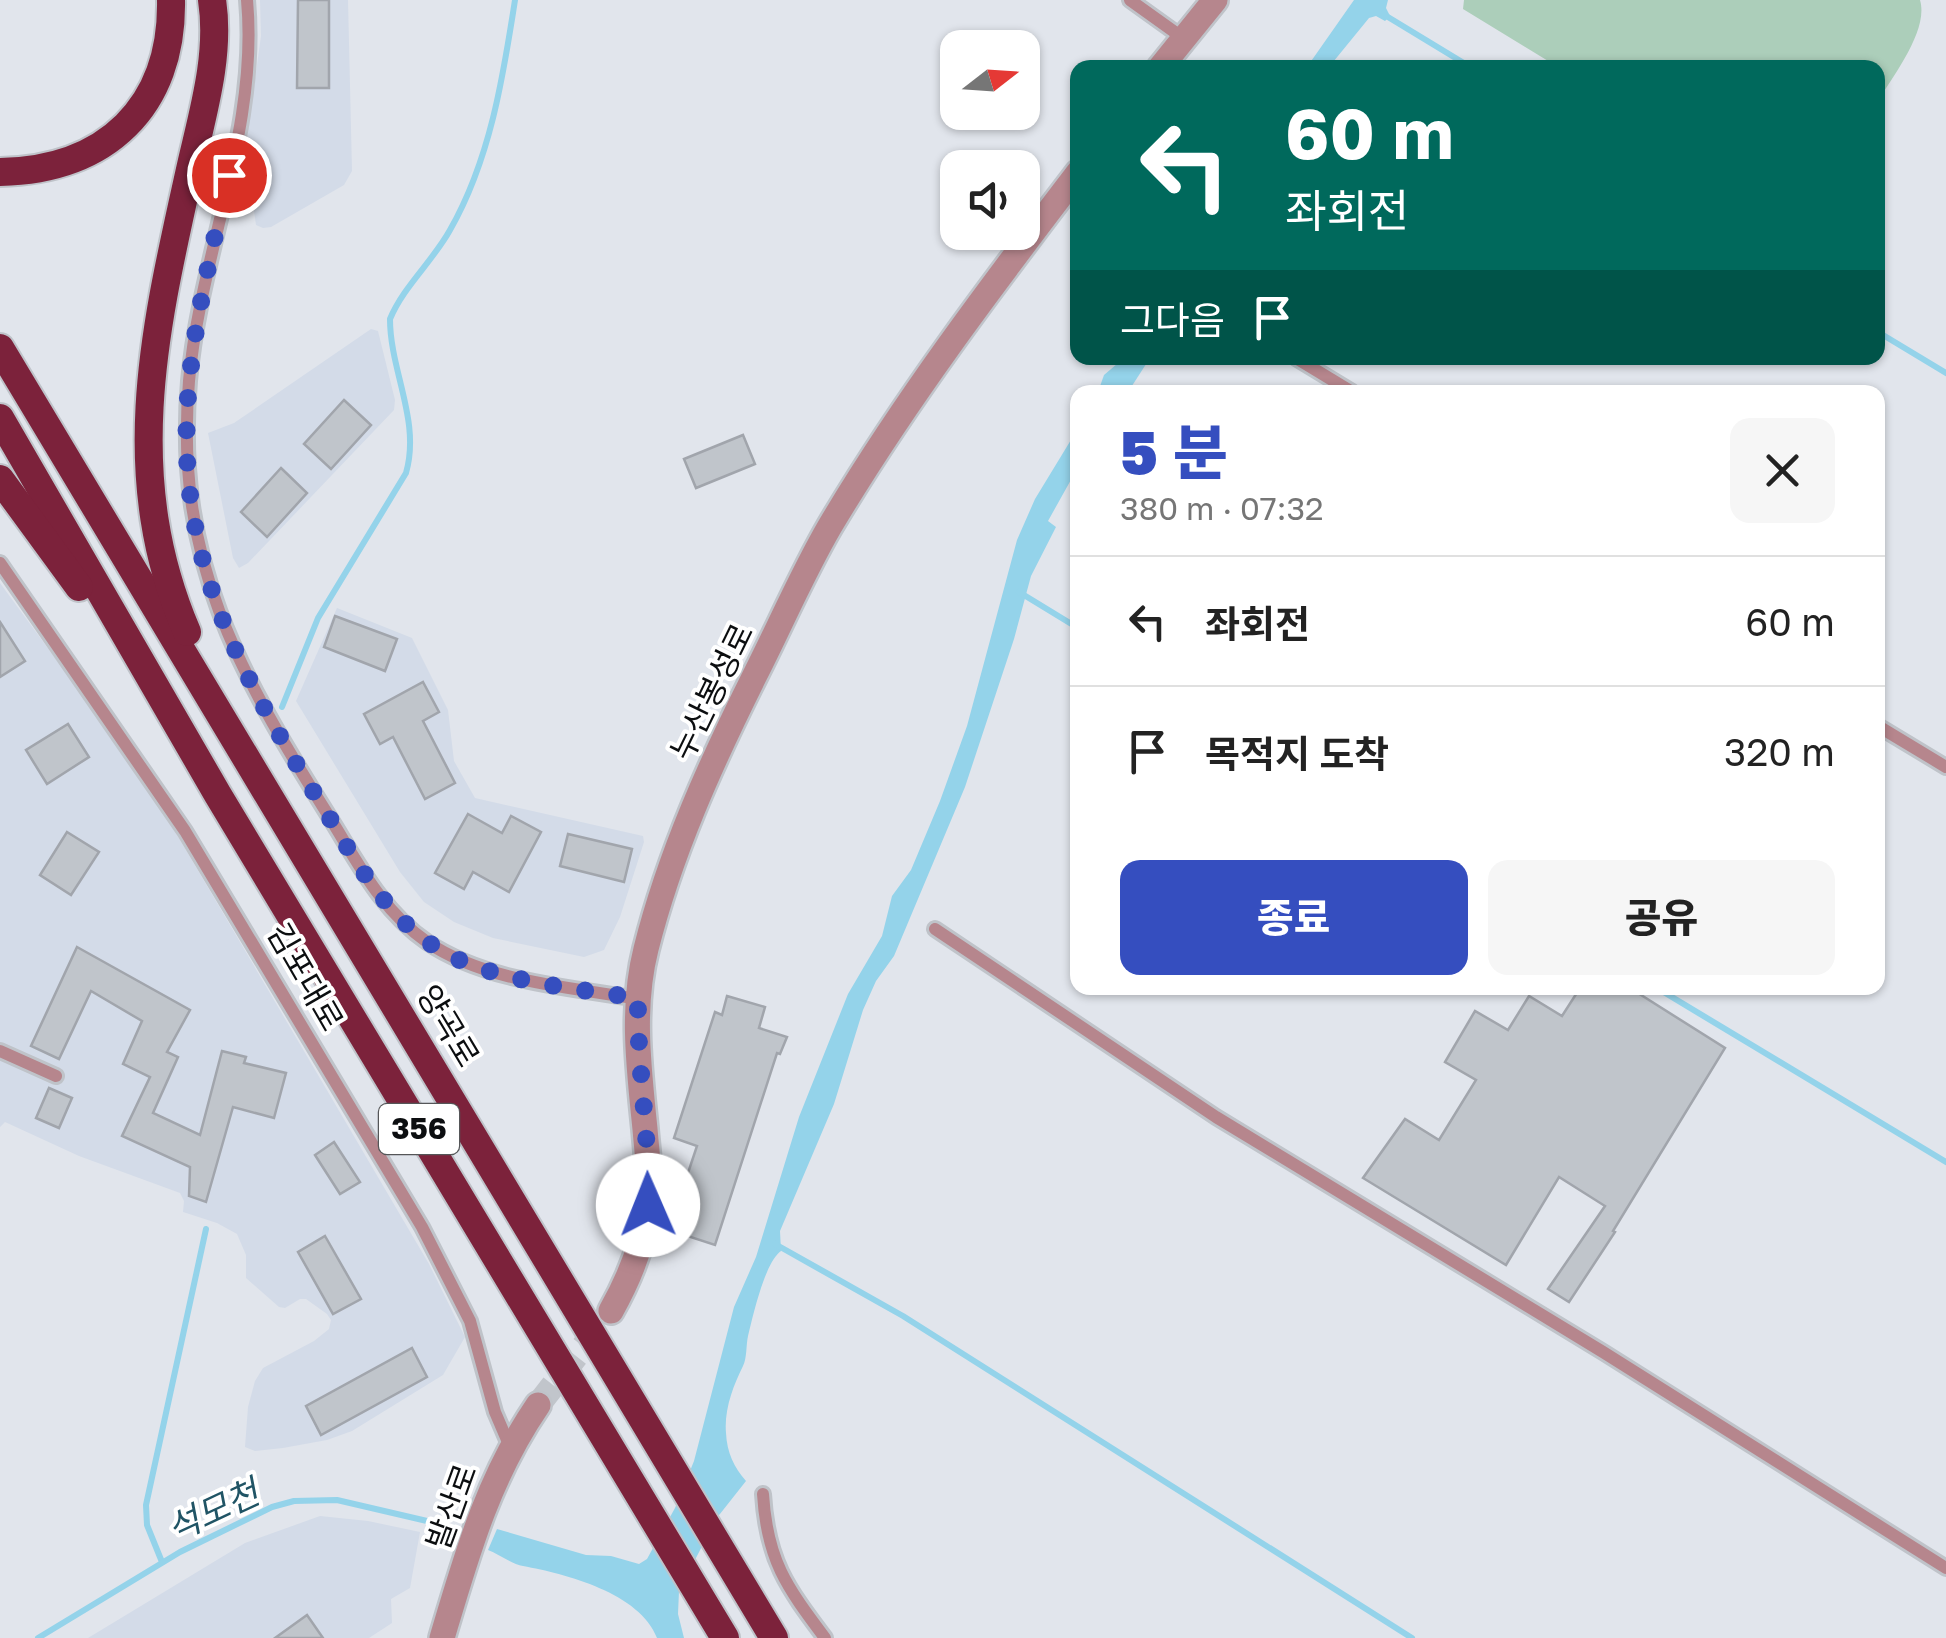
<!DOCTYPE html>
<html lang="ko">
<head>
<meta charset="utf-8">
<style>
	:root { --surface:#fff; --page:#f6f6f6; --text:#222; --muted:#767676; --line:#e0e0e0; --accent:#354ebf }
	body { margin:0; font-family:"Golos Text","Noto Sans KR",sans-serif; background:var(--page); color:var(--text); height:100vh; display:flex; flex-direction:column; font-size:38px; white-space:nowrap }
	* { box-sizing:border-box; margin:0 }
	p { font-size:32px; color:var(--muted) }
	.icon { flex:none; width:55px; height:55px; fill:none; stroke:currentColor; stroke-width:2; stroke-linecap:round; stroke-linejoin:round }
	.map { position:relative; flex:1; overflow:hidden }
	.side { position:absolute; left:1070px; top:385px; width:815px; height:610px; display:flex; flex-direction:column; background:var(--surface); border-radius:20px; box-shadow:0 2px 8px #0004 }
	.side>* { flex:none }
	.banner { position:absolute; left:1070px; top:60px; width:815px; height:305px; border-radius:20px; box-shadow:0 2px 8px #0004; background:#00695c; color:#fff; overflow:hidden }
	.needle { width:65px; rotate:73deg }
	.tools { position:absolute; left:940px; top:30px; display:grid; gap:20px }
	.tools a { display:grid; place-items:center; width:100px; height:100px; border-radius:20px; background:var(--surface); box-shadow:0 2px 8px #0004; font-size:50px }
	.pin { position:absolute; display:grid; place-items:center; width:85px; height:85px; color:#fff; margin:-42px; border:5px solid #fff; border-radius:50%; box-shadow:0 2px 10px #0007 }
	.me { position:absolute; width:110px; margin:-55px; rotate:359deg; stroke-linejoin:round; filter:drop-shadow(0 0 8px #0008) }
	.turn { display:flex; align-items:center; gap:35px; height:210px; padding:0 50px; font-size:45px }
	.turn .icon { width:130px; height:130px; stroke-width:2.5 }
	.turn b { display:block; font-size:70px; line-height:85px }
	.then { display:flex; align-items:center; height:95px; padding:0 50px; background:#0003; gap:20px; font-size:38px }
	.round { display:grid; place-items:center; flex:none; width:105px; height:105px; border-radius:20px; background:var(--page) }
	.head { display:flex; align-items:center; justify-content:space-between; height:170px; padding:0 50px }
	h1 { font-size:60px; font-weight:800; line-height:75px; color:var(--accent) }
	.action { display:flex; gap:20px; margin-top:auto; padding:20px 50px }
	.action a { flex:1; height:115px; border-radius:20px; background:var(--accent); color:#fff; font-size:40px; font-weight:800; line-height:115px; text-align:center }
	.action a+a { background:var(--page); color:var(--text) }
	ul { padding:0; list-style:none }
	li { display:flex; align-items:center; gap:30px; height:130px; padding:0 50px; border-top:2px solid var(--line) }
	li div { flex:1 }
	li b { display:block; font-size:38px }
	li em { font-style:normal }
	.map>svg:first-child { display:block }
	.built { fill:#d3dbe8 }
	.green { fill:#acceba }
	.water { fill:#94d3ea }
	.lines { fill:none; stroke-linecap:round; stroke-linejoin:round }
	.stream { stroke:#94d3ea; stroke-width:6 }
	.building { fill:#c0c5cb; stroke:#a1a5ac; stroke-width:2.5 }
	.tertiary-tunnel { stroke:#c1c5cb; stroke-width:25; stroke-dasharray:25 12; stroke-linecap:butt }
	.service-casing { stroke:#bfc3c9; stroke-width:18 }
	.tertiary-casing { stroke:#bfc3c9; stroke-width:30 }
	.trunk-casing { stroke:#bfc3c9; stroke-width:32 }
	.service { stroke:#b6868d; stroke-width:12 }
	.tertiary { stroke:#b6868d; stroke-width:25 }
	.trunk { stroke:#7c223b; stroke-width:28 }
	.route { stroke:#354ebf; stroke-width:18; stroke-dasharray:0 32.4 }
	.labels { text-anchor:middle; stroke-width:8; stroke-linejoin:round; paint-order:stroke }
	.shield { fill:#fff; stroke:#555658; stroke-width:2.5 }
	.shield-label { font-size:30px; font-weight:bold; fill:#0c0e10 }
	.street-label { font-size:32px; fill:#0c0e10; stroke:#fff }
	.water-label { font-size:35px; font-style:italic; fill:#205465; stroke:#fff }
</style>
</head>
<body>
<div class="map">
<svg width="1946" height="1638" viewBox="0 0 1946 1638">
	<rect width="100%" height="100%" fill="#e1e5ec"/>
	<g class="built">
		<path d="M260,0h88l4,171 -8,14 -73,42 -8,1 -7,-3 -2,-14 10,-56 -19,-4 16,-115z"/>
		<path d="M371,329l7,2 17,69 -1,10 -146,153 -9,5 -6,-10 -25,-125 26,-10z"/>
		<path d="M0,583l146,199 283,482 36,73 -22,38 -91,56 -25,9 -44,8 -28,3 -10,-4 3,-40 7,-26 8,-13 51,-27 15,-12 2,-9 -4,-6 -21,-15h-6l-15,9 -6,-1 -33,-29v-23l-9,-21 -20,-11 -34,-11 1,-11 -4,-8 -101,-37 -74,-34 -5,5z"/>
		<path d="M337,608l75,30 36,72 6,51 21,37 168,38 1,6 -24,75 -16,33 -20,7 -91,-19 -39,-16 -30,-20 -24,-30 -104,-171z"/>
		<path d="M320,1516l48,5 52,11 -10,56 -19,11 1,24 -23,15h-281l157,-95z"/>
	</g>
	<path class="green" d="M1464,0h456c9,30 -27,76 -42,101v-33l-320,-1 -95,-58z"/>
	<g class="water">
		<path d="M1354,0h34l-2,8 4,8 -5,5 -9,-5 -7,2 -40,49h-22z"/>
		<path d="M1124,358h26l-22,34h-30l6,-17z"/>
		<path d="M1077,430v39l-29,52 8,6 -25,49 -17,63 -49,148 -71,169 -18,25 -13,29 -29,94 -54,127 1,20c-16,11 -28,64 -33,85 -2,9 -1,22 -5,30 -10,20 -19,44 -17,67 1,20 8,34 20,48l-30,38 -37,72 -1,23 6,24h-27c-17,-45 -91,-64 -134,-72 -10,-1 -24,-12 -35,-16l9,-21 89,26 25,1 28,8 8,-5 28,-51 19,-47 40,-154 22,-50 43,-140 49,-123 34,-58 10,-40 19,-26 29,-69 27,-75 50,-186 18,-41z"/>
	</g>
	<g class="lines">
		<g class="stream">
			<path d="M1383,14l89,54"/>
			<path d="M1878,332l68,41"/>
			<path d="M1019,592l59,36"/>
			<path d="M282,707l36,-89 88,-145c15,-52 -16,-102 -16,-154 13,-32 43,-58 60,-89 40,-70 53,-152 65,-230"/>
			<path d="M1657,988l289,174"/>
			<path d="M775,1244l128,72 509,322"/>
			<path d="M162,1562l-15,-37 -1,-20 60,-276"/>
			<path d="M38,1638l142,-86 92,-45 22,-6 43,-1 90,21"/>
		</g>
	</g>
	<g class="building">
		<path d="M298,0h31v88h-32z"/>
		<path d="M344,400l27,25 -40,44 -27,-25z"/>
		<path d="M743,435l12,29 -59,24 -12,-29z"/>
		<path d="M281,468l26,25 -40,44 -26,-25z"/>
		<path d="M335,616l62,23 -12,32 -61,-24z"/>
		<path d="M0,622l25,39 -25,16z"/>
		<path d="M423,682l16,30 -16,9 32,62 -30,16 -32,-62 -13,7 -16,-30z"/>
		<path d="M68,724l21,33 -42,27 -21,-34z"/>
		<path d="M468,814l34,19 9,-17 30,16 -32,60 -36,-20 -9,17 -29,-16z"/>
		<path d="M67,832l32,20 -28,43 -31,-20z"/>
		<path d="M568,834l64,15 -8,33 -64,-16z"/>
		<path d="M77,947l113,63 -23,42 11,5 -25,56 47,22 22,-84 24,6 -2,6 42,10 -12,45 -41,-11 -27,95 -17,-6 1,-29 -68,-31 28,-59 -27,-13 19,-43 -51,-30 -32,68 -28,-13z"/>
		<path d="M1580,988h50l95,60 -112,183 2,1 -46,70 -21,-13 57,-83 -46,-29 -53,88 -143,-87 42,-59 34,21 37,-60 -31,-18 30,-51 33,19 21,-34 33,20z"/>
		<path d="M727,996l38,11 -6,21 28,9 -7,17 -3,-1 -62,192 -46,-15 28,-84 -23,-8 41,-126 7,3z"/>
		<path d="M49,1088l23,10 -13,30 -23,-10z"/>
		<path d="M334,1142l26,40 -20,12 -25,-39z"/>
		<path d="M325,1236l36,63 -28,15 -35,-62z"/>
		<path d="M412,1348l15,29 -106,58 -15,-29z"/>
		<path d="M307,1615l16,23h-48z"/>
	</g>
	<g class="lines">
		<path class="tertiary-tunnel" d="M538,1405l73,-94"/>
		<defs>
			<g id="service">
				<path d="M247,0c12,129 -47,254 -58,381 -15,179 49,290 141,437 28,45 52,93 97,124 59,40 142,45 211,57"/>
				<path d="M1130,0l53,38"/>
				<path d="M1296,358l56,34"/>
				<path d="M0,563l185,268 237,396 48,94 25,91 15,35"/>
				<path d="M1878,726l68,41"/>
				<path d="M935,929l281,188 387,235 343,216"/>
				<path d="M0,1051l56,25"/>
				<path d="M763,1494c4,66 23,92 62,144"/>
			</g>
			<g id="tertiary">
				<path d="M1160,68l55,-68"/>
				<path d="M611,1311c18,-32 33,-68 37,-106 3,-25 -1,-51 -3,-76 -6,-60 -14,-121 1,-180 24,-96 65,-186 109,-274 25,-49 47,-101 75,-149 74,-124 160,-238 248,-353"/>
				<path d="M442,1638c25,-84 46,-160 96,-233"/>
			</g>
			<g id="trunk">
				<path d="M0,172c106,-2 173,-65 171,-172"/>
				<path d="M0,348l774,1290"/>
				<path d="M0,418l218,377 507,843"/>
				<path d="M0,479l79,108"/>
				<path d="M187,632c-67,-156 -33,-301 2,-458 12,-55 32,-117 23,-174"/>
			</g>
		</defs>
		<use href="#service" class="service-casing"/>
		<use href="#tertiary" class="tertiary-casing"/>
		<use href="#trunk" class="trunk-casing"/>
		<use href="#service" class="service"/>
		<use href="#tertiary" class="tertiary"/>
		<use href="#trunk" class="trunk"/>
	</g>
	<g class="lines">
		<path class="route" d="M229,175c-15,66 -32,133 -39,200 -19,168 42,286 128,424 36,58 67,121 129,155 53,28 131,35 191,44 -1,70 12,138 10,207"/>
	</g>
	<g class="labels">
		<rect class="shield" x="379" y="1104" width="80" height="50" rx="8"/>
		<g class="shield-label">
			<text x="419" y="1139">356</text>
		</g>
		<g class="street-label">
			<text transform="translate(712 692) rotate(-64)" y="11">누산봉성로</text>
			<text transform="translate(305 977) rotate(60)" y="11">김포대로</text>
			<text transform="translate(448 1026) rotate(59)" y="11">양곡로</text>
			<text transform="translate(452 1507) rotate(-70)" y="11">발산로</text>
		</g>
		<g class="water-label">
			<text transform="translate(213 1511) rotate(-25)" y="12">석모천</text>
		</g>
	</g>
</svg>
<div class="tools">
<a><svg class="needle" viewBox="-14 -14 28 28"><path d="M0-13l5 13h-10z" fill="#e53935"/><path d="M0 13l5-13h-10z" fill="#767676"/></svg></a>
<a><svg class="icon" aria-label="sound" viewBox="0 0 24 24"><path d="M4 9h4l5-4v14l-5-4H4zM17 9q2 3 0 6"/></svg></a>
</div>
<div class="pin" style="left:229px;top:175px;background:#d93025"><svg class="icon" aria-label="arrive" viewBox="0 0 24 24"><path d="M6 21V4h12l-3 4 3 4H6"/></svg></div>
<svg class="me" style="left:648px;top:1205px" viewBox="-20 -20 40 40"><circle r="19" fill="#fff"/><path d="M0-13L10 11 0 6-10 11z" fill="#354ebf"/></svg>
<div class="banner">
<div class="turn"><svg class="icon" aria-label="left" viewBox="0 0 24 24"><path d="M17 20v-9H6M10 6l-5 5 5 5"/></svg><div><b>60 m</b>좌회전</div></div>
<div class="then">그다음<svg class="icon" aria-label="arrive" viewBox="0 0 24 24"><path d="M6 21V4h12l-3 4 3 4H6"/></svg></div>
</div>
<section class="side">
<div class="head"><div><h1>5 분</h1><p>380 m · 07:32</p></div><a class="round"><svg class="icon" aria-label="close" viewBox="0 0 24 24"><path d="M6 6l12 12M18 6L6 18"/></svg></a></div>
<ul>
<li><svg class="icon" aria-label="left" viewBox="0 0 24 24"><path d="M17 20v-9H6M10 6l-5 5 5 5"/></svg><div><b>좌회전</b></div><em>60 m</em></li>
<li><svg class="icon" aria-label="arrive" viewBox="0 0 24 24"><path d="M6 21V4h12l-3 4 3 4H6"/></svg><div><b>목적지 도착</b></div><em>320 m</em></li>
</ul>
<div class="action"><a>종료</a><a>공유</a></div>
</section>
</div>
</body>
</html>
